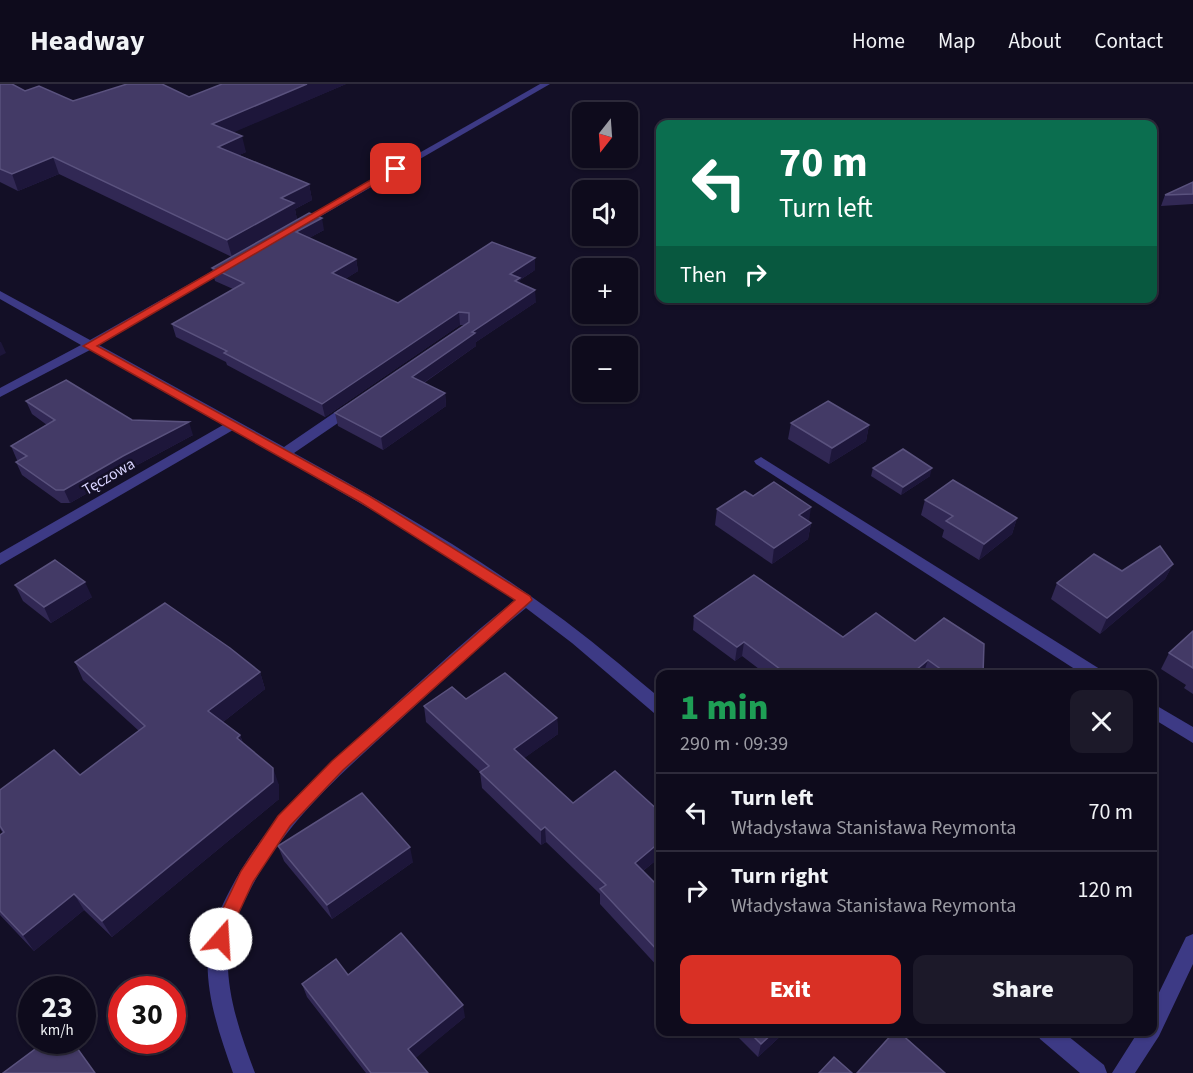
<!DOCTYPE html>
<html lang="en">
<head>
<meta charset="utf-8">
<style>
	:root { --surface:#0e0b1c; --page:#1c1929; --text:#f1f3f6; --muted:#9b9ba3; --line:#2e2b3b; --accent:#d93025 }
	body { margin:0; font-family:"Source Sans 3",sans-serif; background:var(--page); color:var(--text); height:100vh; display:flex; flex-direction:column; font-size:22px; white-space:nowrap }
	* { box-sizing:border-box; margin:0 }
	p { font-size:20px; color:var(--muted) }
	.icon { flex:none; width:33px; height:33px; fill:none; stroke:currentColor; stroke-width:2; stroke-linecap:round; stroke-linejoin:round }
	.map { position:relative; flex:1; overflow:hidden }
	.sheet { position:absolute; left:656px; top:586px; width:501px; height:366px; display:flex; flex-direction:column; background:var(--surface); border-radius:12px; box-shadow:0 2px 4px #0004,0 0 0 2px var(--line) }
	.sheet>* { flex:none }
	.hud { position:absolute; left:656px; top:36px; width:501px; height:183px; border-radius:12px; box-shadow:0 2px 4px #0004,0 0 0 2px var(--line); background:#0b6e4f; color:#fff; overflow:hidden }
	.needle { width:39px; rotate:197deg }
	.fabs { position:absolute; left:572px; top:18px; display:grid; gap:12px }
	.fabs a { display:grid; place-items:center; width:66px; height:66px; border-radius:12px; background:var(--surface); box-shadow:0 2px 4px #0004,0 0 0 2px var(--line); font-size:30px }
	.speed { position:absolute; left:18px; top:892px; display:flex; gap:12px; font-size:30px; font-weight:700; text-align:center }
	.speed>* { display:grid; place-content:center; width:78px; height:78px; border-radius:50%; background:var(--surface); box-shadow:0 2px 4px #0004,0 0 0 2px var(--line); line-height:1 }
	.speed small { font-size:15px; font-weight:400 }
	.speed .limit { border:9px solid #d22; background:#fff; color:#111 }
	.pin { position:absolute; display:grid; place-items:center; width:51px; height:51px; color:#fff; margin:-26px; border-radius:12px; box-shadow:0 3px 9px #0006 }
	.me { position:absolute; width:66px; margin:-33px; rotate:19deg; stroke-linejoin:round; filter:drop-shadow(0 0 4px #0008) }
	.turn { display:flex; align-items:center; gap:21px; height:126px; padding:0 24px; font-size:27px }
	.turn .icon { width:78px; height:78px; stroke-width:2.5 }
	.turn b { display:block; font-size:42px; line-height:51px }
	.then { display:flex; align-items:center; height:57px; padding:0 24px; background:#0003; gap:12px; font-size:22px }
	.round { display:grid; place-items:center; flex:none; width:63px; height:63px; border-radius:12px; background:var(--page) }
	.headline { display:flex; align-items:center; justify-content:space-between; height:102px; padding:0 24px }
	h1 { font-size:36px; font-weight:800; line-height:45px; color:#1e9e55 }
	.cta { display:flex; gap:12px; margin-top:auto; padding:12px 24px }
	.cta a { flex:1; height:69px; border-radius:12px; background:var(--accent); color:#fff; font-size:24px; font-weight:800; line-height:69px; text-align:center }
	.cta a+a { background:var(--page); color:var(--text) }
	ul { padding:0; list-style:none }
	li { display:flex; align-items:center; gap:18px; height:78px; padding:0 24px; border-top:2px solid var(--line) }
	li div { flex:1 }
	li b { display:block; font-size:22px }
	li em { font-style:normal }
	header { display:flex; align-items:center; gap:36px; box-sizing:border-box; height:84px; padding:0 30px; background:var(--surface); border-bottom:2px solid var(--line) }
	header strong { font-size:28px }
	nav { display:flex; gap:33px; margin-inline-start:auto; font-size:21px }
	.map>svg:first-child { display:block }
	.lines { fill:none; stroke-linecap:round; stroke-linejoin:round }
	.minor { fill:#3d3a85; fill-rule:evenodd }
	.wall { fill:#312854 }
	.shaded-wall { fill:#1d163a }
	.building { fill:#433a66; stroke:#5a527e; stroke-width:1.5 }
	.route { fill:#d93025; stroke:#8d1f18; stroke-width:1.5 }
	.labels { text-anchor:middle; stroke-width:5; stroke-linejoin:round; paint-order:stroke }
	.street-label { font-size:16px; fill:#d9d4ff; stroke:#130f26 }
</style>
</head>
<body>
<header>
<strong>Headway</strong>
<nav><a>Home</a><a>Map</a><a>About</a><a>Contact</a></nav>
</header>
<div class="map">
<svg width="1193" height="989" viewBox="0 0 1193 989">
	<rect width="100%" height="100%" fill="#130f26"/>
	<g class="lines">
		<g class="minor">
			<path d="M540,0h10l-248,143 -9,-2z"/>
			<path d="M230,177l5,3 -1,2 -135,79 185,102 63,-43h10l1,3 -1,3 -63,43c87,48 176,98 256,157 38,27 74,58 110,88v17l-6,-2 -82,-70 -46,-35c-43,35 -85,74 -126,112 -59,54 -118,104 -154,178 -9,17 -17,36 -18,56 -2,40 13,82 27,119h-22c-13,-37 -28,-79 -25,-119 2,-23 12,-45 22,-64 40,-77 99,-126 162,-183 40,-36 80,-73 123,-107l-122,-78 -160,-92 -233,135v-12l223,-128 -133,-75 -90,47v-9l81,-43 -81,-46v-8l90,49z"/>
			<path d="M761,373l342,214 2,4h-21l-328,-211 -2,-3z"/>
			<path d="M1152,619l41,24v16l-41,-25z"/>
			<path d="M1193,850v30l-34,72 -24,37h-23l26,-41h14v-25l34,-70z"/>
			<path d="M1037,948h26l41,33 3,8h-27l-40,-34z"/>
		</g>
	</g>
	<g class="wall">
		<path d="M0,0l25,7 48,10 116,-4 157,-13 -113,48 13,20 -7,3 70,29 3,16 -17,9 2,11 27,10 -15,8 47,21 2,12 -13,8 53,24 137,-33 -15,10v3l16,19 -60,40v4l-52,37 21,10 1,13 -63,44 -45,-24 -3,-13 129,-88h-4l-135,92 -98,-52 -1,-3 -50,-25 -4,-13 61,-35 -18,-8 -3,-13 20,-11 -173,-83 -41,17 -18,-9z"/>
		<path d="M1193,98v22l-32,2 4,-11z"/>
		<path d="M26,317l106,19 61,15 -65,35 -58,33h-9l-39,-28 -6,-13 2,-1 -1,-1 -6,-14 36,-21 -15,-11z"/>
		<path d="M791,339l78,2 -3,16 -37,23 -41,-25z"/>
		<path d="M873,384l57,8 -29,19 -30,-19z"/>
		<path d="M753,412l58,27 -3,16 -36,25 -57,-39 2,-16z"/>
		<path d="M925,416l92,18 -5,16 -33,26 -37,-23 2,-7 -23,-15z"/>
		<path d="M1173,480l-8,15 -65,55 -49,-35 6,-16 65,-12z"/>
		<path d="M15,501l77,12 -41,26 -28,-22z"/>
		<path d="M694,532l149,21 72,4 68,34h-216l-25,-19 -7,5 -42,-31z"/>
		<path d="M1193,547v63l-9,-6 2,-3 -25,-16 8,-16z"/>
		<path d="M75,578l185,10 5,17 -42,33 17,13 3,8 36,42v14l-167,138 -28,-27 -50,41 -34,-36v-80l3,-2 -3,-4v-39l80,-15 59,-44 -56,-51z"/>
		<path d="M466,615l91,19 1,16 -34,24 49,45 87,9v45l-17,14 17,17v81l-60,-65v-10l-54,-52 -5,3 -59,-57 -2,-16 -54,-50 -2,-16z"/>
		<path d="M278,762l135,16 -81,57 -48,-58z"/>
		<path d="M348,891l117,42 -50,41 13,15h-62l-59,-76 -5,-13z"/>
		<path d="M733,948h52l-27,25z"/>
	</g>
	<g class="shaded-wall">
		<path d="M307,0h39l-130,56 -4,-16z"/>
		<path d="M242,52l4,16 -24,11 -4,-16z"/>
		<path d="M53,73l6,17 -41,17 -6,-17z"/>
		<path d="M309,100l3,16 -17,9 2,11 -65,37 -5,-17 54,-42z"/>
		<path d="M322,134l2,12 -26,14 -2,-12z"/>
		<path d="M535,174v12l-15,10 1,11 -11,-17z"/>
		<path d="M356,175l2,12 -24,15 -2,-13z"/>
		<path d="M535,206l1,12 -60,40v4l-63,44 -1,-13 60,-45z"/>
		<path d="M459,228l1,13 -135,92 -3,-13z"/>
		<path d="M0,258h1l5,11 -6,3z"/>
		<path d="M445,309l1,13 -63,44 -2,-13z"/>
		<path d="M189,338l4,13 -65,35 -58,33 -6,-13 59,-34z"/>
		<path d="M869,341l-3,16 -37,23 3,-16z"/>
		<path d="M932,384l-2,8 -29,19 2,-8z"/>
		<path d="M811,423l-2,15 -10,-7z"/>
		<path d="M1017,434l-5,16 -33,26 5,-16z"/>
		<path d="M811,439l-3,16 -36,25 2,-16z"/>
		<path d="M1173,480l-8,15 -65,55 7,-16z"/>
		<path d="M85,498l7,15 -41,26 -7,-16z"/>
		<path d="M744,558l-2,14 -7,5 2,-14z"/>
		<path d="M928,576l-5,15h-13z"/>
		<path d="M260,588l5,17 -51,40 -6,-18z"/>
		<path d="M557,634l1,16 -42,30 -2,-15z"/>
		<path d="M240,651l6,18 -9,-15z"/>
		<path d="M273,684l6,17v14l-167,138 -10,-16z"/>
		<path d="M545,743l1,15 -5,3v-15z"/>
		<path d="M660,758v15l-26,21 1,-15z"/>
		<path d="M410,763l3,15 -81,57 -5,-14z"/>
		<path d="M74,810l10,16 -50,41 -11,-16z"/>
		<path d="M463,921l2,12 -54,45 -3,-13z"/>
		<path d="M774,948h11l-27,25 3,-13z"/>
	</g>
	<g class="building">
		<path d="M0,0h12l13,7 14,-5 34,15 54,-17h35l27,13 33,-13h85l-95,40 30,12 -24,11 91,37 -28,14 13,5 -67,37 -174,-83 -41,17 -12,-5z"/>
		<path d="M1193,98v12l-28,1z"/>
		<path d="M309,129l13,5 -26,14 60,27 -24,14 66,30 94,-61 43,16 -25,16 10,4 -5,3 20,9 -63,42 3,1 -63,44 33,16 -64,44 -46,-24 134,-91v-9l-10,-1 -137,92 -98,-51 3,-2 -55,-27 72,-41 -32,-15z"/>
		<path d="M66,296l66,40 57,2 -66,34 -59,34h-8l-40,-28 11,-6 -16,-10 44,-26 -29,-19z"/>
		<path d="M828,317l41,24 -37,23 -41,-25z"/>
		<path d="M903,365l29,19 -29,19 -30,-19z"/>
		<path d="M953,396l64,38 -33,26 -38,-23 7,-5 -28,-16z"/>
		<path d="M774,398l37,25 -12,8 12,8 -37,25 -57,-39 28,-18 8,5z"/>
		<path d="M1160,462l13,18 -66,54 -50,-35 37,-29 28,17z"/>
		<path d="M55,476l30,22 -41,25 -29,-22z"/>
		<path d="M754,491l89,62 33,-24 39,28 29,-23 40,26 -1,31 -19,-5 -5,5h-10l-21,-15 -18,15h-122l-44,-33 -7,5 -43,-31z"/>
		<path d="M165,519l65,45 30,24 -52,39 32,24 -3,3 36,30v14l-171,139 -28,-27 -51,41 -23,-24v-76l4,-3 -4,-6v-36l54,-40 26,25 65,-49 -70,-64z"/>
		<path d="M1193,547v37l-24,-15z"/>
		<path d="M505,589l52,45 -43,31 59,54 42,-32 45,41v30l-25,21 25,25v65l-60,-64 6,-4 -61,-58 -4,3 -61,-58 9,-6 -65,-60 28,-19 14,12z"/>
		<path d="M362,709l48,54 -83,58 -49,-59z"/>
		<path d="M401,849l62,72 -55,44 20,24h-57l-69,-89 34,-25 12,16z"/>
		<path d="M749,948h25l-13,12z"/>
		<path d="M894,948h5l46,41h-88z"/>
		<path d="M46,957h26l23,32h-92z"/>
		<path d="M834,973l18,16h-33z"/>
	</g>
	<path class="route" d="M393,83l7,2 -303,177 272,150 161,100 2,4 -189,170 -53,56 -37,56 -20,43 -6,20 -6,2 -6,-2 -3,-6 6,-20 23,-48 37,-55 54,-55 183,-161 -155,-98 -277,-156z"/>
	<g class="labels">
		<g class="street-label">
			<text transform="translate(108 392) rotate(-30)" y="6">Tęczowa</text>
		</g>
	</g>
</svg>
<div class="fabs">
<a><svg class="needle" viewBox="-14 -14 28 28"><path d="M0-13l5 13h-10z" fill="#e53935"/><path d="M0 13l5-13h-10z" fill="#9b9ba3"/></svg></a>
<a><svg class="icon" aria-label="sound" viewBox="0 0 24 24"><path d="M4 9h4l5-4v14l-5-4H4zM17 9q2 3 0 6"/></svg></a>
<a>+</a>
<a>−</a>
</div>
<div class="speed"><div>23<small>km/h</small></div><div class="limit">30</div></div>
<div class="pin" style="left:396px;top:85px;background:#d93025"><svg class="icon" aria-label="arrive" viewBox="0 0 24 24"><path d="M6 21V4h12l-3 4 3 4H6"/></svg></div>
<svg class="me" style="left:221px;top:855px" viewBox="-20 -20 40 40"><circle r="19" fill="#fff"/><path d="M0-13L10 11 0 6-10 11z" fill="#d93025"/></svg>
<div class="hud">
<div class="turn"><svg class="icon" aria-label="left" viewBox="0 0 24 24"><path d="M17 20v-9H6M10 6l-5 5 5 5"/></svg><div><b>70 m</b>Turn left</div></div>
<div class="then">Then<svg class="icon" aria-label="right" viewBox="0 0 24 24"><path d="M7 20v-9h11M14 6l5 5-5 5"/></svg></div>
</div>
<section class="sheet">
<div class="headline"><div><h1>1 min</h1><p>290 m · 09:39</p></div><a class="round"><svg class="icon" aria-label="close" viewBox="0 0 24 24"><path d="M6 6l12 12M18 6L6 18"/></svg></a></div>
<ul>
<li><svg class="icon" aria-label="left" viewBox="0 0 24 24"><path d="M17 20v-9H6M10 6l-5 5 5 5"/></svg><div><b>Turn left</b><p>Władysława Stanisława Reymonta</p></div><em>70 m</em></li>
<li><svg class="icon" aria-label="right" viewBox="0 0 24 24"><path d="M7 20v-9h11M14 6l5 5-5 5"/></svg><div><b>Turn right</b><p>Władysława Stanisława Reymonta</p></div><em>120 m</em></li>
</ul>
<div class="cta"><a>Exit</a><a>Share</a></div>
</section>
</div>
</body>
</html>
